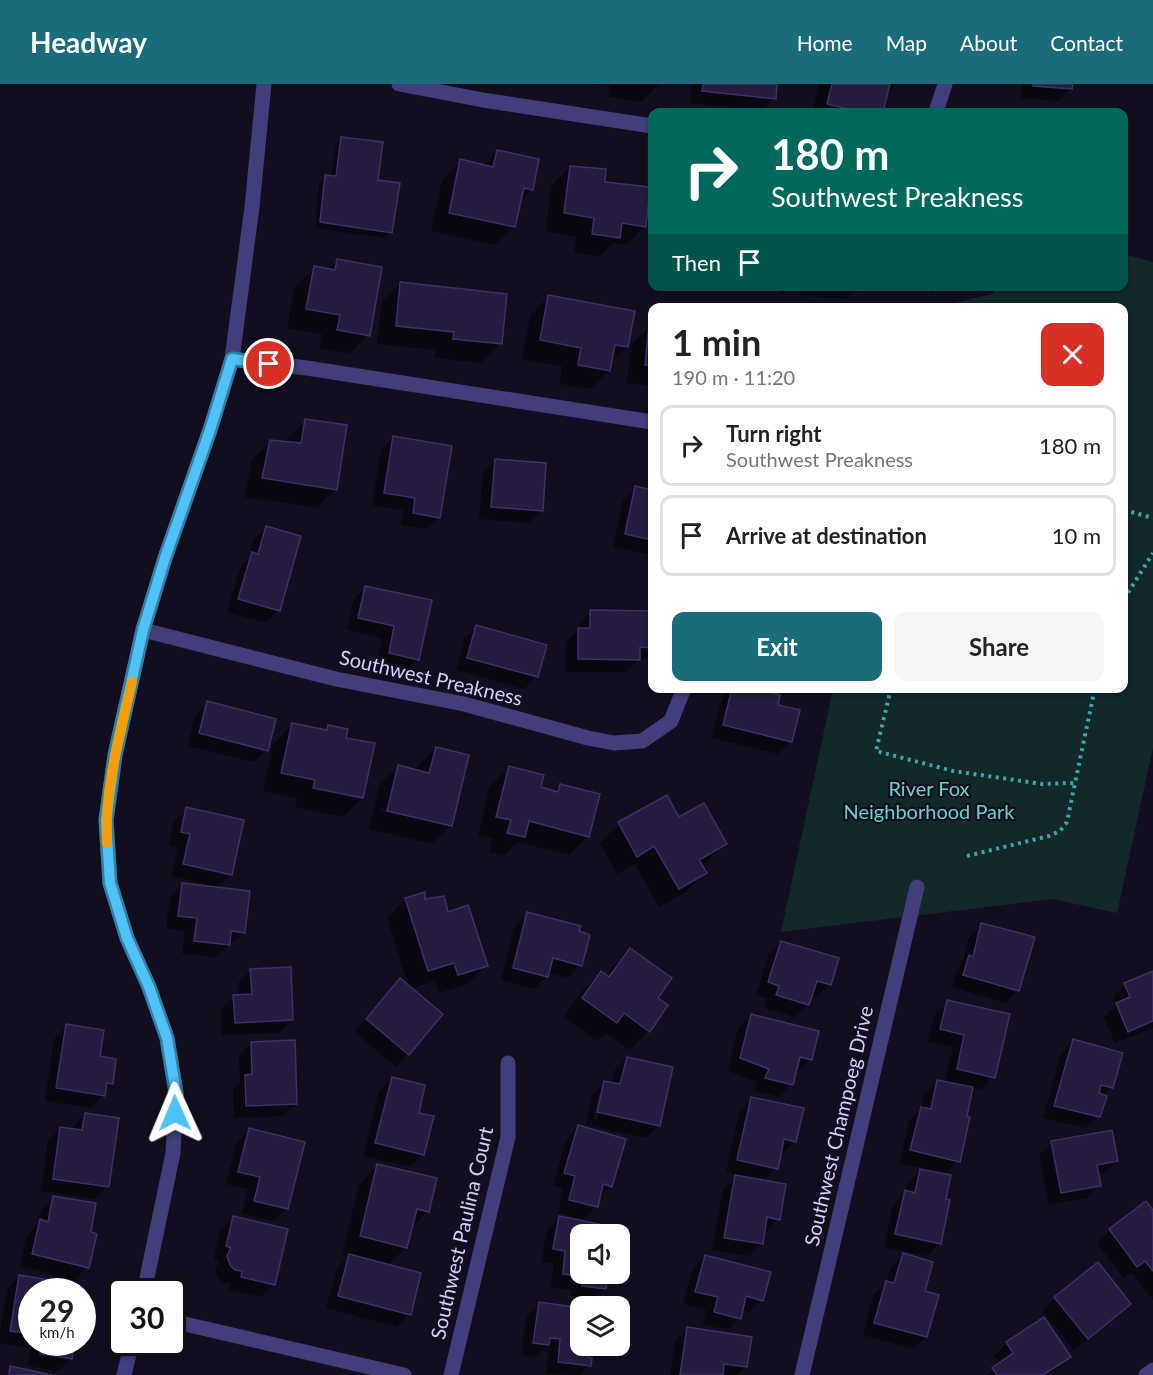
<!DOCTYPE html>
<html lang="en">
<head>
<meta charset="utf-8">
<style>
	:root { --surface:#fff; --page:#f6f6f6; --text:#222; --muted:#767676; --line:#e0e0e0; --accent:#1a6c7b }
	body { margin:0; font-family:Lato,sans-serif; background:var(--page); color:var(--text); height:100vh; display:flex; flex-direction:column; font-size:22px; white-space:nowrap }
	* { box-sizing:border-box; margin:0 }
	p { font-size:20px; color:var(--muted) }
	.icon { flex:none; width:33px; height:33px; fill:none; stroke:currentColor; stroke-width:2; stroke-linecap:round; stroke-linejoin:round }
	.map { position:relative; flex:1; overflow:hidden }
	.drawer { position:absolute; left:648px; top:219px; width:480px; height:390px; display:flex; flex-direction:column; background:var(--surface); border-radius:12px; box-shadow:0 2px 4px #0004 }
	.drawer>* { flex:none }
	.hud { position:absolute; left:648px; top:24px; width:480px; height:183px; border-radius:12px; box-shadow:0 2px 4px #0004; background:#00695c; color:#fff; overflow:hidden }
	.fabs { position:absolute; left:570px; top:1140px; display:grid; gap:12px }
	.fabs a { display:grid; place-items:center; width:60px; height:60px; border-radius:12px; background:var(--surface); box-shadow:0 2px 4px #0004; font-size:30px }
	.speed { position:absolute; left:18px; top:1194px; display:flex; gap:12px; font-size:30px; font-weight:700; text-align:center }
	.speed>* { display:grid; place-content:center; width:78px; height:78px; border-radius:50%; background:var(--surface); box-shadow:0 2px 4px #0004; line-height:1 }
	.speed small { font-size:15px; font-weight:400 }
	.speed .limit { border:3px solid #111; border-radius:9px; background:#fff; color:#111 }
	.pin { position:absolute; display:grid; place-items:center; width:51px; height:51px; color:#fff; margin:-26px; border:3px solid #fff; border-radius:50%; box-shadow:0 2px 6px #0007 }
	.me { position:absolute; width:66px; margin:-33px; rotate:359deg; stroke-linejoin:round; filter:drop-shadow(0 0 4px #0008) }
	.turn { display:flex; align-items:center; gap:21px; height:126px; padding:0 24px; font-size:27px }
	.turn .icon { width:78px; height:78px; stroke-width:2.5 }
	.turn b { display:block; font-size:42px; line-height:51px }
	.then { display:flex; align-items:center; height:57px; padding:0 24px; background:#0003; gap:12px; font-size:22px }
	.round { display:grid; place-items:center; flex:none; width:63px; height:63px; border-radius:12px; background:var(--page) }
	.head { display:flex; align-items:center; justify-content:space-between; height:102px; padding:0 24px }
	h1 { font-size:36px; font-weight:700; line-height:45px }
	.cta { display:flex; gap:12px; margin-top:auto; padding:12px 24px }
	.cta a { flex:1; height:69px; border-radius:12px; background:var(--accent); color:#fff; font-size:24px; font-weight:700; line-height:69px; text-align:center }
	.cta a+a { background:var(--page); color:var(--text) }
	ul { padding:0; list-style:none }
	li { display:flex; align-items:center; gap:18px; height:81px; margin:0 12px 9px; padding:0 12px; border:3px solid var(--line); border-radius:12px }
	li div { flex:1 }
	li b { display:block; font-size:22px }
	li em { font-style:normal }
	header { display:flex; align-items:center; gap:36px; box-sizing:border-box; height:84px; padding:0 30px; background:var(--accent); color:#fff }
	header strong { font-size:28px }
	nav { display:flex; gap:33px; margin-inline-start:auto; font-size:21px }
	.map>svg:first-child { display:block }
	.green { fill:#122829 }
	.shadow { fill:#0007; fill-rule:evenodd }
	.building { fill:#251c3f; stroke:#3e3069; stroke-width:1.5 }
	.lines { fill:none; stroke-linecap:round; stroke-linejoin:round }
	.path { stroke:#37a9a8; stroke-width:4; stroke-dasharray:3 4.5; stroke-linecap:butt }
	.minor { stroke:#423d7b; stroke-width:15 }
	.route-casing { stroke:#337fa1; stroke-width:15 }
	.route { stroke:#4fc3f7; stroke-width:10 }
	.slow { stroke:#f59e0b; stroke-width:10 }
	.labels { text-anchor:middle; stroke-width:4.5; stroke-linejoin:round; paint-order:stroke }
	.street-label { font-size:20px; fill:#d7d0fc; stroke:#120e1f }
	.park-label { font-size:20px; fill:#62d6bf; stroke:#120e1f }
</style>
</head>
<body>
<header>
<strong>Headway</strong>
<nav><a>Home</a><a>Map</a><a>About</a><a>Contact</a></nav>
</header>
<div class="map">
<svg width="1153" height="1291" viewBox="0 0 1153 1291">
	<rect width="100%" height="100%" fill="#120e1f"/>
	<path class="green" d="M1124,170l29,8v486l-36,165 -65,-14 -271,33 52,-243 291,-1v-380l-186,-1 54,-13 6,-7 126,-1z"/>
	<g class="shadow">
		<path d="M592,0h67l-18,18 -33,-5 2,-11z"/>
		<path d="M692,0h84l-2,14 -12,13 -72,-8z"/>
		<path d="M819,0h78l-11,11 -4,17h-70z"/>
		<path d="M1022,0h49v5l-13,12 -37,-3z"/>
		<path d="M1033,24l8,4h-12z"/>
		<path d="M342,54l35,43 13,51 -6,6 -69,-10 4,-45 6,-6h6l5,-33z"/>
		<path d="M497,68l40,8 -6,30 -12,12 -5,24 -19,19 -64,-14 11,-51 19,-19 22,5z"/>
		<path d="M570,83l34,16 41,43 -19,19 -13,-2 -13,13 -26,-3 2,-16 -30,-5 5,-46z"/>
		<path d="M337,177l31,74 -19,19 -30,-5 3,-15 -35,-6 8,-41 19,-19 13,2z"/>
		<path d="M401,199l99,61 -19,19 -46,-5 1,-8 -59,-6 5,-42z"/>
		<path d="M782,202h77l-13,13 -65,-5z"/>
		<path d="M925,202h15l-9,8z"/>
		<path d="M548,213l79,50 -17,17 -1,6 -19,19 -30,-5 2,-18 -40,-7 8,-43z"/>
		<path d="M650,242h2v60l-25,-3 4,-38z"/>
		<path d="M306,337l29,68 -18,19 -73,-11 8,-37 19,-19 15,2 1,-4z"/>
		<path d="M394,354l45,79 -13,12 -25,-4 2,-15 -31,-5 9,-55z"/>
		<path d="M495,376l46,50 -12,13 -50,-4 4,-46z"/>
		<path d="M636,404l16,3v64l-39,-8 10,-47z"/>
		<path d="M266,444l12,82 -12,13 -39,-11 13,-45 9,-9 4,-18z"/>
		<path d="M366,503l64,15 -13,57 -12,13 -28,-7 5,-27 -35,-8 6,-30z"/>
		<path d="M591,528l61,1v38l-8,9h-6l-12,12h-60v-30l12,-12v-5z"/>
		<path d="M477,543l60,49 -13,13 -68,-19 8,-31z"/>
		<path d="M731,604h17l28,18 15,35 -13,13 -66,-16 10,-40z"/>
		<path d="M207,619l60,47 -13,12 -67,-16 8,-30z"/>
		<path d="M292,641l32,6 4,-5 16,13 18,59 -19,19 -48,-10 2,-9 -34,-7 10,-47z"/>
		<path d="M436,664l15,77 -19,19 -63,-15 10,-43 19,-19 18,4 1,-4zM380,724l60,13v3l-61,-14z"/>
		<path d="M509,683l30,21 15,4 6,-6 28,50 -19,19 -51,-13 -14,13 -15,-3 4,-13 -15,-4 12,-49z"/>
		<path d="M666,713l12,22 47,25 -19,19 -5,3 4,7 -19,19 -27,15 -24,-43 -18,10 -17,-31 19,-19z"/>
		<path d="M187,725l44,65 -13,13 -47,-11 7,-29 -9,-2 5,-24z"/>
		<path d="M183,801l61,47 -28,25 -34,-3 3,-23 -19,-3 4,-31z"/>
		<path d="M406,815l17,2 23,13 40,51 -19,19 -28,9 -4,-12 -24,8 30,25 -33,40 -12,13 -42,-35 34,-40 12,-12 9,8 -22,-70z"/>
		<path d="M527,830l50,18 3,33 -12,13 -20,-5 -1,3 -13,13 -33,-9 14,-54z"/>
		<path d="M982,841l36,65 -13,13 -53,-16 5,-17 5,-6 7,-27z"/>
		<path d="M781,858l49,42 -13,13 -6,-2 -3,9 -13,13 -30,-9 2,-10 -11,-3 13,-40z"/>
		<path d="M630,866l26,48 -8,33 -18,19 -24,-17 -9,8 -33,-24 18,-26 19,-18 5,3 5,-7z"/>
		<path d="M251,886l41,50 -13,13 -57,2 -1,-26 13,-13h5l-1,-13z"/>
		<path d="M1153,889v55l-38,15 -11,-26 12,-12 -3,-8 12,-13z"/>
		<path d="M948,918l45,75 -12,13 -10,-3 -13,74 -14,14v25l-4,43 -13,13 -43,-9 9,-42 13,-13 2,-9 15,-15 -24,-5 10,-42 13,-13 2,-14 13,-13 7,2 9,-36 -25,-5 7,-28z"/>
		<path d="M751,932l60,43 -13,13 -3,-1 -3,13 -13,13 -25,-7 3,-8 -29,-11 10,-43z"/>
		<path d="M67,942l31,32 13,25 -6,7 -1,5 -13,13 -46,-7 9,-62z"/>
		<path d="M1073,957l39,46 -10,9 -4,20 -12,12 -43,-10 18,-64z"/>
		<path d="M251,959l45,61 -13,12 -49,2 -1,-29 7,-7 -1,-26z"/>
		<path d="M627,974l32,67 -13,13 -60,-13 6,-30 13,-12 6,1 3,-13zM599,1011h4l-6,25 -3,-1z"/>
		<path d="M392,994l25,36 6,40 -13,13 -47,-11 16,-65z"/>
		<path d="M751,1015l44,42 -13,13 -2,-1 -4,15 -13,14 15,37 -12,13 -3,-1 -2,13 -12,12 -37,-6 11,-60 14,-15 -11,-3 13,-60z"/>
		<path d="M85,1030l22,72 -12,13 -54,-8 7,-50 13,-13 11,2 1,-3z"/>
		<path d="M578,1043l33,59 -13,13 -2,7 -12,13 -26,-6 5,-24 -10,-4 13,-45z"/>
		<path d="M250,1045l37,79 -13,13 -32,-8 6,-24 -22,-5 11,-42z"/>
		<path d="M1052,1059l64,18 -12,13 -7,1 2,10 -12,13 -38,7 -10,-50z"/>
		<path d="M377,1082l51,45 -17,17 -5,19 -19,19 22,48 -12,13 -71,-19 11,-40 11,-11 -6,-2 17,-70z"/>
		<path d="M54,1113l35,36 -2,34 -12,13 -55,-14 8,-32 11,-11 2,-13z"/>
		<path d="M1146,1119l7,9v88l-21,-28 -8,6 -27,-35 13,-13z"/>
		<path d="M233,1134l41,67 -13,12 -32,-7 2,-6 -9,-2 -6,-8 -1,-4 5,-10 -6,-1 6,-29z"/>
		<path d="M560,1134l37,12 20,4h-37v40h28l-2,3 -1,11 -13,13 -22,-3 2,-8 -21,-3 3,-23 -13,-2 6,-32z"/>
		<path d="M903,1171l20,37 3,44 -13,13 -50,-14 10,-40 14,-13 3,-14z"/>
		<path d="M705,1172l57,44 -13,12 -8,-2 -2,8 -12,12 -24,-6 3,-14 -23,-6 10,-35z"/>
		<path d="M19,1192l13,16v50h42l-3,17 -13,12 -30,-5 3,-18 -31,-5v-11l7,-43z"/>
		<path d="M1055,1214l74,6 -12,12 -43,35 -31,-40z"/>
		<path d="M540,1219l40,6v37h7l-1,13 3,6 -9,10 -34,-1 3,-22 -8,-2 -6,7 -14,-2 6,-39z"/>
		<path d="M1044,1235l25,38 -13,12 -9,6h-60l13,-11 -6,-8 13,-13z"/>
		<path d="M688,1245l58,38 -9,8h-67l5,-34z"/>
	</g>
	<g class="building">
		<path d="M703,0h74l-1,15 -74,-8z"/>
		<path d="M832,0h58l-7,28h-22l-34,-8z"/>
		<path d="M1033,0h40l-1,5 -39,-3z"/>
		<path d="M341,53l42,5 -5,38 22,3 -8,50 -72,-11 5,-47 11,1z"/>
		<path d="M497,66l42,9 -6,31 -9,-2 -9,39 -66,-14 11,-54 33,8z"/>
		<path d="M570,82l36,3 -1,13 45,5 -4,40 -24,-4 -2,15 -28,-4 2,-16 -30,-5z"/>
		<path d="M337,175l45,8 -12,69 -33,-6 3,-15 -34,-6 8,-43 21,4z"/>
		<path d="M400,198l107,12 -5,50 -49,-5 1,-7 -58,-6z"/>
		<path d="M548,211l87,16 -7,36 -13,-2 -5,26 -32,-6 3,-17 -41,-8z"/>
		<path d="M649,240h3v42l-7,-1z"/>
		<path d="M305,335l42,6 -10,65 -75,-12 8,-38 31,3z"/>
		<path d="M393,352l59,10 -12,72 -27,-5 2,-15 -31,-5z"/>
		<path d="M495,375l51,4 -3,48 -52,-4z"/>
		<path d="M635,402l17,4v50l-27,-6z"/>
		<path d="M266,442l35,10 -21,75 -42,-12 14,-47 6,2z"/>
		<path d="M365,502l67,14 -13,60 -30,-7 5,-27 -36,-8z"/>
		<path d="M590,526l62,1v37l-12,-1v13l-62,-1v-31h12z"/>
		<path d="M476,541l71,20 -9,32 -71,-19z"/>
		<path d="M732,604h22l26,7 -2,10 22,5 -8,32 -69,-17z"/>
		<path d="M207,617l69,18 -8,32 -69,-18z"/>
		<path d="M292,639l35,7 1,-5 20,4 -2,9 29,5 -12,55 -50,-10 2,-8 -34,-7z"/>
		<path d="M436,663l33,8 -17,71 -65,-15 11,-46 31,8z"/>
		<path d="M509,682l35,9 -3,12 17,5 2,-8 40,10 -11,43 -60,-16 -4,16 -18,-4 4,-13 -15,-3z"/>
		<path d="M667,711l12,22 25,-14 23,41 -28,16 8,13 -28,16 -25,-43 -17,11 -19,-35z"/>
		<path d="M186,723l58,13 -12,55 -49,-11 7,-30 -9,-2z"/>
		<path d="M182,799l68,8 -5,42 -14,-2 -1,14 -36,-4 3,-23 -19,-2z"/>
		<path d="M425,808v7l19,-3 4,16 20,-7 20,61 -30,9 -4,-12 -26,8 -23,-73z"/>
		<path d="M527,828l54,14 -2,5 11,4 -8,31 -29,-8 -5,19 -35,-9z"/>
		<path d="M981,839l54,14 -16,54 -56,-16 6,-20 4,2z"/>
		<path d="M781,857l58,17 -8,27 -14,-4 -8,24 -33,-10 3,-9 -11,-4z"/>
		<path d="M630,864l42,30 -14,20 10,7 -18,27 -26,-19 -7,10 -35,-25 19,-27 8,6z"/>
		<path d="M291,883l2,53 -58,3 -2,-28 19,-1 -2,-25z"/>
		<path d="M1153,887v50l-25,11 -12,-29 14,-6 -6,-14z"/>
		<path d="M400,894l43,36 -34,41 -43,-36z"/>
		<path d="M947,916l63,14 -15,64 -38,-9 7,-34 -24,-6z"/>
		<path d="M751,930l68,17 -7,29 -12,-3 -7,28 -28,-7 4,-9 -29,-11z"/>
		<path d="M66,940l38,6 -4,26 16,3 -3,25 -6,-1 -2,13 -49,-8z"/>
		<path d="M1073,955l50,14 -10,35 -12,-3 -2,8 8,3 -7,21 -46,-11z"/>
		<path d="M295,956l2,64 -51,2 -1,-31 7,-1 -1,-32z"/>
		<path d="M627,973l46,10 -13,59 -63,-14 7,-31 16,3z"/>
		<path d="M392,993l33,8 -6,28 15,3 -10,39 -49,-12z"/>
		<path d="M937,996l36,7 -6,29 3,1 -10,45 -50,-12 11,-43 10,2z"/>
		<path d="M751,1013l53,11 -8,34 -12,-3 -6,30 -41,-9z"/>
		<path d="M85,1029l34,5 -10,69 -56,-8 7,-52 22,3z"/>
		<path d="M578,1041l48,14 -14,48 -9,-3 -5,23 -29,-7 6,-24 -11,-3z"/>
		<path d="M249,1044l56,14 -17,67 -34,-8 6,-24 -22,-5z"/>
		<path d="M1112,1046l6,31 -21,4 4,21 -40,7 -10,-52z"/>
		<path d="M377,1080l60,14 -8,34 -12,-3 -10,39 -47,-12z"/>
		<path d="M920,1085l31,6 -5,24 4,1 -9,44 -46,-10 10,-44 10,3z"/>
		<path d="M735,1091l51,9 -6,36 -13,-3 -4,27 -39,-6z"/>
		<path d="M53,1112l43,7 -5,29 6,2 -8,34 -57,-14 8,-35 8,3z"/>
		<path d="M1146,1117l7,9v61l-8,-10 -8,6 -28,-38z"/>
		<path d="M233,1132l55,13 -13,56 -34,-8 1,-6 -7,-1 -5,-5 -3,-9 4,-8 -5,-2z"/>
		<path d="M559,1132l40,8v5l20,4 -39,1v40h30l-1,2 -1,-1 -2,14 -24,-3 2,-9 -21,-3 2,-23 -12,-2z"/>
		<path d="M903,1169l30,9 -8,29 14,4 -12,42 -53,-14 12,-42 8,2z"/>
		<path d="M349,1170l72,19 -10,42 -73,-19z"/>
		<path d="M705,1171l66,17 -8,29 -17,-5 -5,23 -27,-7 4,-15 -23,-5z"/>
		<path d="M1098,1178l33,42 -43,35 -34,-42z"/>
		<path d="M19,1191l38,6 -2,11h-23v42l-22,-3z"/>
		<path d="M539,1218l41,6v38h9l-2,11 5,1 -1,8 -33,-4 2,-23 -10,-1 -1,7 -16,-2z"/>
		<path d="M1044,1233l27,40 -28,18h-46l-5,-7 21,-15 -7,-11z"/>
		<path d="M687,1243l65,10 -5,30 -23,-3 -1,11h-43z"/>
		<path d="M42,1258h33l-3,17 -32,-5z"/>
		<path d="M10,1282l42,9h-43z"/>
	</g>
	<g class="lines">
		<g class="path">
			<path d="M1124,426l29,8"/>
			<path d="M1124,515l29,-46"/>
			<path d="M891,604l-15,63 77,20 89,13 33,-1 20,-95"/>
			<path d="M967,772l82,-20 11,-5 7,-9 8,-39"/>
		</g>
		<g class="minor">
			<path d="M399,0l84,16 169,26"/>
			<path d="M936,28l9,-28"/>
			<path d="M232,275l75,9 345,54"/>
			<path d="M143,546l193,49 128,25 124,34 26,5 28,-2 29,-20 13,-33"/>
			<path d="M144,1208l29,-139 3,-60 -9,-55 -18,-51 -22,-49 -17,-55 -4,-63 9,-65 28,-125 22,-72 45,-128 22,-71 20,-152 12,-123"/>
			<path d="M172,1237l232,54"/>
			<path d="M124,1291l8,-33"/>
			<path d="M451,1291l57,-238v-74"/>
			<path d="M802,1291l115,-488"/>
			<path d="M1146,1291l7,-5"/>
		</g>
	</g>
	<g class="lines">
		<defs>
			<path id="route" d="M175,1029l1,-20 -9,-55 -18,-51 -22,-49 -17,-55 -4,-63 9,-65 28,-125 22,-72 45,-128 22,-71 37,5"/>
		</defs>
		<use href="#route" class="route-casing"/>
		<use href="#route" class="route"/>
		<path class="slow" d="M107,759c-3,-54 13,-108 25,-161"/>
	</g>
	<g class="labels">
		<g class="street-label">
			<text transform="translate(431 594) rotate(13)" y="7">Southwest Preakness</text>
			<text transform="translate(839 1042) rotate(-77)" y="7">Southwest Champoeg Drive</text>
			<text transform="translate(462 1149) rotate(-77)" y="7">Southwest Paulina Court</text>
		</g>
		<g class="park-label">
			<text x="929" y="712">River Fox<tspan x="929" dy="23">Neighborhood Park</tspan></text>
		</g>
	</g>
</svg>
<div class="fabs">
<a><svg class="icon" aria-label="sound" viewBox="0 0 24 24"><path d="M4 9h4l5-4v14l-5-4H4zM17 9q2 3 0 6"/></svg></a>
<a><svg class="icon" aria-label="layers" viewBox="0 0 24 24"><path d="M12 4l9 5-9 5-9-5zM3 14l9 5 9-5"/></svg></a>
</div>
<div class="speed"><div>29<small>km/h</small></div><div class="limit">30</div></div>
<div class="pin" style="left:269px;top:280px;background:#d93025"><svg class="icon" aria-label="arrive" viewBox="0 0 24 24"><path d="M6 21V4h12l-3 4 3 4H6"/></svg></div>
<svg class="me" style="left:175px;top:1029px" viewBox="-20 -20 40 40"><path d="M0-17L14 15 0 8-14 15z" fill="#4fc3f7" stroke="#fff" stroke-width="4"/></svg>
<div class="hud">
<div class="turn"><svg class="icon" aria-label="right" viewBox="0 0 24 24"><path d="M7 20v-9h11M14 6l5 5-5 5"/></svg><div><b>180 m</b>Southwest Preakness</div></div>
<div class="then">Then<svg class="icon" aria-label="arrive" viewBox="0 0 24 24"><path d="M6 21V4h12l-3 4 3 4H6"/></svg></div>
</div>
<section class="drawer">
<div class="head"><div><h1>1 min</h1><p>190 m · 11:20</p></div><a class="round" style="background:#d93025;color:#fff"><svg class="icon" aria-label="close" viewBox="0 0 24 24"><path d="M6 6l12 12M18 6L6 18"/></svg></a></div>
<ul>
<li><svg class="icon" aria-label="right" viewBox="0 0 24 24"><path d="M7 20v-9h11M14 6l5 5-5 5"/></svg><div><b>Turn right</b><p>Southwest Preakness</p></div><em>180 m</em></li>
<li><svg class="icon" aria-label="arrive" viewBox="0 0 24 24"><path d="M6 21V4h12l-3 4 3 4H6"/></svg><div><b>Arrive at destination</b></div><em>10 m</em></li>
</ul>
<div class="cta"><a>Exit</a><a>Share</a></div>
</section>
</div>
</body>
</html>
